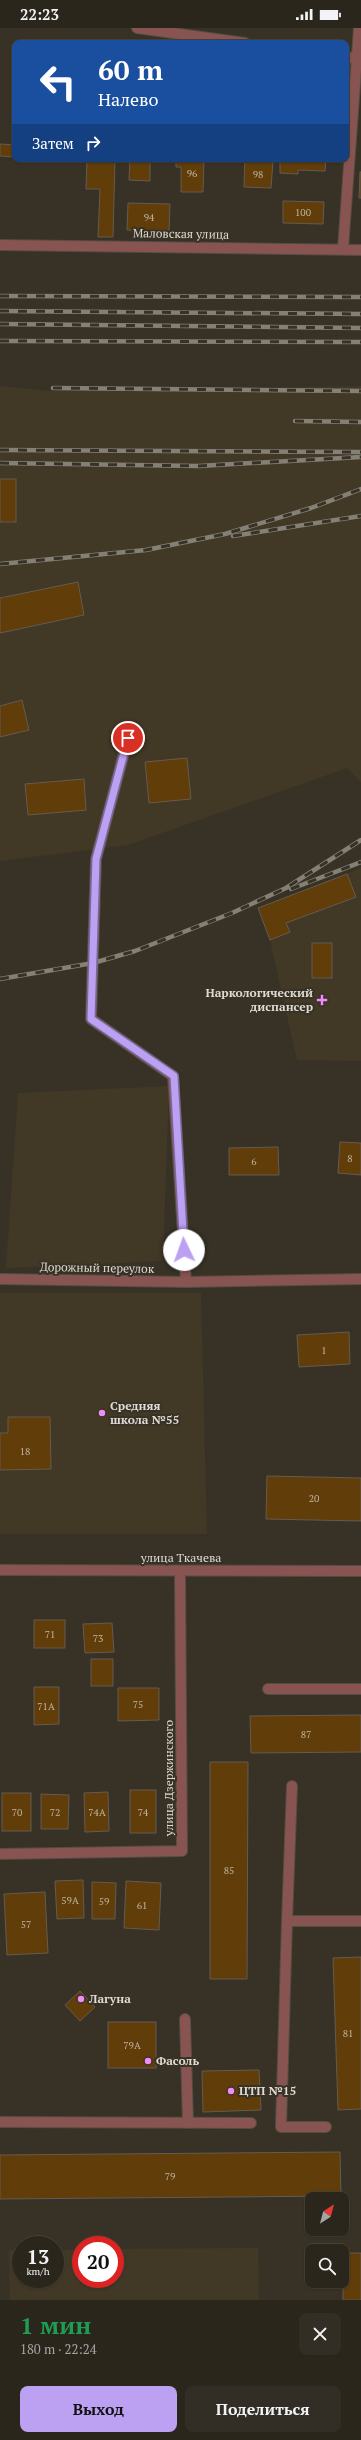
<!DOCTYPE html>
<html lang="ru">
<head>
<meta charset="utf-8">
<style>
	:root { --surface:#2a261c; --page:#322e25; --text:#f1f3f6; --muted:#a5a5a3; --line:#46433b; --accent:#bca0f2 }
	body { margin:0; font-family:"PT Serif",serif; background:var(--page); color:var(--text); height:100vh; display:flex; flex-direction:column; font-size:15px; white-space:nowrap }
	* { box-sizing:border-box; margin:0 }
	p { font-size:13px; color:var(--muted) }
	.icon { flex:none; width:22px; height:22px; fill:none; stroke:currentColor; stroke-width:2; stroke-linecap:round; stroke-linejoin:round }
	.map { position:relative; height:2272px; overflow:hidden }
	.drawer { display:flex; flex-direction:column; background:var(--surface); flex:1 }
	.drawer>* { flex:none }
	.hud { position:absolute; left:12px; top:12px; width:337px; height:122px; border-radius:8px; box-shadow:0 1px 3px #0004,0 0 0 1px var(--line); background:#1a4fa0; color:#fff; overflow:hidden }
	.needle { width:26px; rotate:36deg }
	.tools { position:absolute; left:305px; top:2164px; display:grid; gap:8px }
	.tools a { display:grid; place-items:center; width:44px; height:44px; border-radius:8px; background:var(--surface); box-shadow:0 1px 3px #0004,0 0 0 1px var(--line); font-size:20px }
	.speed { position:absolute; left:12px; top:2208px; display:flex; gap:8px; font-size:20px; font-weight:700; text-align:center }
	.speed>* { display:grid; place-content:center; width:52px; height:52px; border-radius:50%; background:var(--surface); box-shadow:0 1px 3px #0004,0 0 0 1px var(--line); line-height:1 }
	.speed small { font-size:10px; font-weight:400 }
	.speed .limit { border:6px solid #d22; background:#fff; color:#111 }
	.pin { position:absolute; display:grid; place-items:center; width:34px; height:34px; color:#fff; margin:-17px; border:2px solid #fff; border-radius:50%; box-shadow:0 1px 4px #0007 }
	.me { position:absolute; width:44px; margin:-22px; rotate:357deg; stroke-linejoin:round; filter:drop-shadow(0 0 3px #0008) }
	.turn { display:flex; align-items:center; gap:14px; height:84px; padding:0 20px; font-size:18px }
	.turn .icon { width:52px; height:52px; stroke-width:2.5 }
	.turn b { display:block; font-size:28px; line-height:34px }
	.then { display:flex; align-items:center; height:38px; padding:0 20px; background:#0003; gap:8px; font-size:15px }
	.round { display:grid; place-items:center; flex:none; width:42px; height:42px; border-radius:8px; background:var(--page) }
	.overview { display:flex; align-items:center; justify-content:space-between; height:68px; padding:0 20px }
	h1 { font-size:24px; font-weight:800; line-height:30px; color:#1e9e55 }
	.cta { display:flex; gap:8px; margin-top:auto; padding:8px 20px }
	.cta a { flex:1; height:46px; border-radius:8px; background:var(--accent); color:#111; font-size:16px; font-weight:800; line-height:46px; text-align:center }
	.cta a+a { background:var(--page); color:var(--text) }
	.status { display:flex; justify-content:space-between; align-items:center; height:28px; padding:0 20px; background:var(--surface); direction:ltr }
	.status svg { height:11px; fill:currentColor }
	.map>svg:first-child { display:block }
	.built { fill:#423826 }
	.building { fill:#603d09; stroke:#655b50 }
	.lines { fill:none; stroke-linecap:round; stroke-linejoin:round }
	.minor-casing { stroke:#534d42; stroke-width:12 }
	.minor { stroke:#885451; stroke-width:10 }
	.rail-casing { stroke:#858076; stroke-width:4.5 }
	.rail { stroke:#383226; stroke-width:3; stroke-dasharray:9; stroke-linecap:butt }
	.route-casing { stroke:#7a689d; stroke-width:10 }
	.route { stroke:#bca0f2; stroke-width:7 }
	.poi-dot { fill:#f18bf5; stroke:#383226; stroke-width:1.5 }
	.labels { text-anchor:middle; stroke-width:4; stroke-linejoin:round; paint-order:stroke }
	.number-label { font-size:10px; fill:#bfb4a0 }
	.street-label { font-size:12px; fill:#dfdbd3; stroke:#383226 }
	.poi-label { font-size:12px; font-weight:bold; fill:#dfdbd3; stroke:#383226; text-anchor:start }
</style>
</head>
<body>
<div class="status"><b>22:23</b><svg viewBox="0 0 49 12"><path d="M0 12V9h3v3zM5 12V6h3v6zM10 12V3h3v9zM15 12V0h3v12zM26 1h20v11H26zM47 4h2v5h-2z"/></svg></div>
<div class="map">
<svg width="361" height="2272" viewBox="0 0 361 2272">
	<rect width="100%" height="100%" fill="#383226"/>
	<g class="built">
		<path d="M0,358l51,5 310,-5v396l-14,-14 -219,77 -128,16z"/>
		<path d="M361,840v193l-64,-1 -27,-120 -12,-32z"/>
		<path d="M169,1058l-6,175 -157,7 12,-175z"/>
		<path d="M0,1265h201l6,241h-207z"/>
		<path d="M258,2220l1,52h-249l-1,-50h12v29h34v-29h26v29h34v-30z"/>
	</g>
	<g class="building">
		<path d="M0,116l15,1v12l-15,-1z"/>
		<path d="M87,131h28l-2,78h-15l2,-48h-14z"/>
		<path d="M130,131h20v22l-21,-1z"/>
		<path d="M176,131h28l-1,33h-22v-25h-5z"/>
		<path d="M245,131l28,2 -2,27 -27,-1z"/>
		<path d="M280,131h46l-1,12 -27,-1v4l-18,-1z"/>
		<path d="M360,144h1v26h-2z"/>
		<path d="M283,173l41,1 -1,22 -40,-1z"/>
		<path d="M128,175l42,1 -1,28 -42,-2z"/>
		<rect x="0" y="451" width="16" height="43"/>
		<path d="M78,554l6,33 -84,18v-35z"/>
		<path d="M22,672l7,30 -29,7v-31z"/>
		<path d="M187,730l4,41 -42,4 -4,-41z"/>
		<path d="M84,751l2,31 -58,5 -3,-31z"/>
		<path d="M347,846l9,23 -70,26 4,9 -20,8 -12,-32z"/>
		<rect x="312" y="915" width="20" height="35"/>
		<path d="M340,1114l21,1v32l-23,-2z"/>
		<path d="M278,1119l1,28h-50v-27z"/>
		<path d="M349,1304l1,32 -51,3 -2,-32z"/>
		<path d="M8,1389h42l1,52 -51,1v-37h8z"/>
		<path d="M267,1448l94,2v43l-95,-2z"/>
		<rect x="34" y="1592" width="31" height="28"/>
		<path d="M112,1595l2,29 -29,1 -2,-29z"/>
		<rect x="91" y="1631" width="22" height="27"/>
		<path d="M34,1659h25v37l-25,1z"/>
		<path d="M118,1660h41v32l-41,1z"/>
		<path d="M361,1687v37l-110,1 -1,-37z"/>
		<path d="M210,1734h38l-1,217h-37z"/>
		<rect x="130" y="1762" width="26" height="43"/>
		<path d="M108,1764l1,39 -24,1 -1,-39z"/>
		<rect x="2" y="1765" width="29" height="38"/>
		<path d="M41,1766l28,1 -1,34h-27z"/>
		<path d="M83,1852l1,38 -27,1 -2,-38z"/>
		<path d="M126,1853l35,2 -2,47 -35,-2z"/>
		<path d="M92,1854l24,1 -1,36h-23z"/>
		<path d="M45,1864l3,61 -41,2 -3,-61z"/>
		<path d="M361,1929v152l-23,1 -5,-152z"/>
		<path d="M80,1963l15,16 -15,14 -15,-16z"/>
		<rect x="108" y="1994" width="48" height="46"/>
		<path d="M259,2042l2,40 -58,2 -1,-41z"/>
		<path d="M340,2124l1,44 -341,3v-44z"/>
		<rect x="343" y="2225" width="18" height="47"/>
	</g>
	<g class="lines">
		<defs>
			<g id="minor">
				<path d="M137,0l108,15"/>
				<path d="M346,29l15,2"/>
				<path d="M0,217l361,5"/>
				<path d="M343,221l16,-221"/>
				<path d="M128,710l-32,121 -5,160 82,57 13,206"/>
				<path d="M0,1251l186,3 175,-3"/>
				<path d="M0,1542l361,1"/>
				<path d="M268,1661h93"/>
				<path d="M292,1758l-5,135h74"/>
				<path d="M0,1826l182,-3 -2,-279"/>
				<path d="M287,1893l-6,206h45"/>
				<path d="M185,1991l3,104"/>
				<path d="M0,2094l251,1"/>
			</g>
		</defs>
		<use href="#minor" class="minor-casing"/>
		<use href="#minor" class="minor"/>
		<defs>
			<g id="rail">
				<path d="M0,268l361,1"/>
				<path d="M0,283l361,3"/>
				<path d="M0,296l361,4"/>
				<path d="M0,313l361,1"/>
				<path d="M53,360l308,3"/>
				<path d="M295,393l66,1"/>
				<path d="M0,422l361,2"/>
				<path d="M0,435l199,3 162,-9"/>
				<path d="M233,508l128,-20"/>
				<path d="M0,536l146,-14 79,-16 86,-26 50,-19"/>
				<path d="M291,861l70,-27"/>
				<path d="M0,951l93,-16 42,-12 97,-38 54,-25 75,-48"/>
			</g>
		</defs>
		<use href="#rail" class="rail-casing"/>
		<use href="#rail" class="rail"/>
	</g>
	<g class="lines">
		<defs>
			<path id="route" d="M128,710l-32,121 -5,160 83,57 10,174"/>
		</defs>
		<use href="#route" class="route-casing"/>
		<use href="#route" class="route"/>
	</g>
	<g class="poi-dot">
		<path d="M320 966h4v4h4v4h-4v4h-4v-4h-4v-4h4z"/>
		<circle cx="102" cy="1385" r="4"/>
		<circle cx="81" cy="1971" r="4"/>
		<circle cx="148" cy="2033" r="4"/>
		<circle cx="231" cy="2063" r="4"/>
	</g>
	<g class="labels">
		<g class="number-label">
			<text x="192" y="149">96</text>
			<text x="258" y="150">98</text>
			<text x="303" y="188">100</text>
			<text x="149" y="193">94</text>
			<text x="350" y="1134">8</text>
			<text x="254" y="1137">6</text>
			<text x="324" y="1326">1</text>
			<text x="25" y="1427">18</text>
			<text x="314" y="1474">20</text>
			<text x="50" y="1610">71</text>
			<text x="98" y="1614">73</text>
			<text x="138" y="1680">75</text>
			<text x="46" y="1682">71А</text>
			<text x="306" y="1710">87</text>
			<text x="17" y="1788">70</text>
			<text x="55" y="1788">72</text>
			<text x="97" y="1788">74А</text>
			<text x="143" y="1788">74</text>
			<text x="229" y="1846">85</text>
			<text x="70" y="1876">59А</text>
			<text x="104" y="1877">59</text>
			<text x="142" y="1881">61</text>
			<text x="26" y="1900">57</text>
			<text x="348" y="2009">81</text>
			<text x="132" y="2021">79А</text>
			<text x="170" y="2152">79</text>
		</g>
		<g class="street-label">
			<text transform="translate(181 206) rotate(1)" y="4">Маловская улица</text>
			<text transform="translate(97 1240) rotate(1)" y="4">Дорожный переулок</text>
			<text x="181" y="1534">улица Ткачева</text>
			<text transform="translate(169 1750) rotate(-90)" y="4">улица Дзержинского</text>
		</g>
		<g class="poi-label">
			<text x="313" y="969" text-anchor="end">Наркологический<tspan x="313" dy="14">диспансер</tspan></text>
			<text x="110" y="1382">Средняя<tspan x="110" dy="14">школа №55</tspan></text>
			<text x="89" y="1975">Лагуна</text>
			<text x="156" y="2037">Фасоль</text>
			<text x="239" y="2067">ЦТП №15</text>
		</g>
	</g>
</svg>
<div class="tools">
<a><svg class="needle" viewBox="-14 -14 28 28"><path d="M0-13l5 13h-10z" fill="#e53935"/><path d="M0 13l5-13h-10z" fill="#a5a5a3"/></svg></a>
<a><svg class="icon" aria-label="search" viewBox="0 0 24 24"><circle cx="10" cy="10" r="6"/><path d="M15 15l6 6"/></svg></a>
</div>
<div class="speed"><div>13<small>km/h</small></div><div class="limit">20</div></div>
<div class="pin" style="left:128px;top:710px;background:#d93025"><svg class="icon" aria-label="arrive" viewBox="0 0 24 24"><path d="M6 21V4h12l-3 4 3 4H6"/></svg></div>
<svg class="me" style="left:184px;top:1222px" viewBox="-20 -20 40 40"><circle r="19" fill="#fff"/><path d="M0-13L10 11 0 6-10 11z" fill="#bca0f2"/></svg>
<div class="hud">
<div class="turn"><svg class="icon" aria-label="left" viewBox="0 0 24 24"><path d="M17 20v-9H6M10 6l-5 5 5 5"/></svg><div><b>60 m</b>Налево</div></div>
<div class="then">Затем<svg class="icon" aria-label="right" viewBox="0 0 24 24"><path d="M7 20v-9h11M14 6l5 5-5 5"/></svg></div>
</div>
</div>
<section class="drawer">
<div class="overview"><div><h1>1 мин</h1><p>180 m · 22:24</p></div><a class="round"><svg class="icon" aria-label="close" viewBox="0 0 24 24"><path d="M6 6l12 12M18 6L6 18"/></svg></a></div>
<div class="cta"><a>Выход</a><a>Поделиться</a></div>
</section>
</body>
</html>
